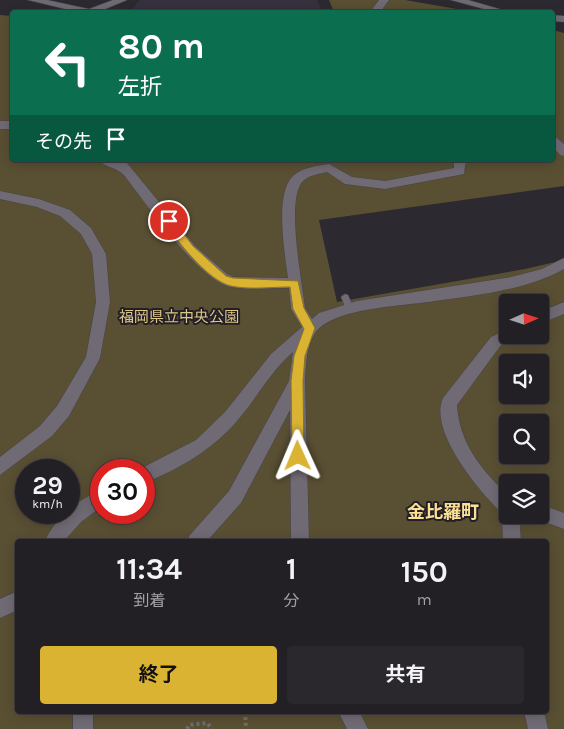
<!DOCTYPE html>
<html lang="ja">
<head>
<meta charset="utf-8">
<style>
	:root { --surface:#221f25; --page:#2a272d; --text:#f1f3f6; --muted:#a2a2a7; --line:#3f3d42; --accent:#dab333 }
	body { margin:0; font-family:Karla,"Noto Sans JP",sans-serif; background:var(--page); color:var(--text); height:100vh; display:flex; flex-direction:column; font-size:19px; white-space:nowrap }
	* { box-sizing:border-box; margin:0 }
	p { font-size:16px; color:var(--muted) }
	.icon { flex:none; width:28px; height:28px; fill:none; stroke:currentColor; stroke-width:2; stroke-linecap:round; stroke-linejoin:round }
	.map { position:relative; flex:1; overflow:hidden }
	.sheet { position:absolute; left:15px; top:539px; width:534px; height:175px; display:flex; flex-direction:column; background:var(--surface); border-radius:5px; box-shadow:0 2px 12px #0003,0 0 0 1px var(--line) }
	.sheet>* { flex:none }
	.guide { position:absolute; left:10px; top:10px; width:545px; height:152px; border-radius:5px; box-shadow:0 2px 12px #0003,0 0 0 1px var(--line); background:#0b6e4f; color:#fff; overflow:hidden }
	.needle { width:32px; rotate:87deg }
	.tools { position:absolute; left:499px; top:294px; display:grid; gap:10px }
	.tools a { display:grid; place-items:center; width:50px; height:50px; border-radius:5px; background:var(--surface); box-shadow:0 2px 12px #0003,0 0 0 1px var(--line); font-size:25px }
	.speed { position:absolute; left:15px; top:459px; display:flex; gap:10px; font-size:25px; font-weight:700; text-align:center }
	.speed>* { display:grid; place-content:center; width:65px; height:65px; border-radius:50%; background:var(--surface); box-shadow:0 2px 12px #0003,0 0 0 1px var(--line); line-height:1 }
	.speed small { font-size:12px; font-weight:400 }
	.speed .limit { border:8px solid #d22; background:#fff; color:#111 }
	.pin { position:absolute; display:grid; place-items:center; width:42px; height:42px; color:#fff; margin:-21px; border:2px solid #fff; border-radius:50%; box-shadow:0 1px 5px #0007 }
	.me { position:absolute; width:55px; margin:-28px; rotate:359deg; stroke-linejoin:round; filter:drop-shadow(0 0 4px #0008) }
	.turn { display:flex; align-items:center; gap:18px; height:105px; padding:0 25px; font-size:22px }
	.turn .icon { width:65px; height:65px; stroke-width:2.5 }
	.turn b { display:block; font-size:35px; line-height:42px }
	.then { display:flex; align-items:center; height:48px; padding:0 25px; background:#0003; gap:10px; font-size:19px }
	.eta { display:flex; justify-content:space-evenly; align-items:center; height:85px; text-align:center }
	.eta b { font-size:30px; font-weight:700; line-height:35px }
	.action { display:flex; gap:10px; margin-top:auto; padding:10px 25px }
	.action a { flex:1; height:58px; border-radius:5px; background:var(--accent); color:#111; font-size:20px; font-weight:700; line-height:58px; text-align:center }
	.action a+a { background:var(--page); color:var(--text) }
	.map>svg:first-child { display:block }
	.built { fill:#37303d }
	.green { fill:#594f33; fill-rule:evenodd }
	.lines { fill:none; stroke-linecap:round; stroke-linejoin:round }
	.service-casing { stroke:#47444a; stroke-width:1 }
	.minor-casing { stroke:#47444a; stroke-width:1 }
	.tertiary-casing { stroke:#47444a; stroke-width:1 }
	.path { stroke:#6e6b72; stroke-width:4; stroke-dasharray:3 3; stroke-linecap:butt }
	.service { fill:#6f6a73; fill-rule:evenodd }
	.minor { fill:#6f6a73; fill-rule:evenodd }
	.tertiary { fill:#6f6a73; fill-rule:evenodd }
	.route { fill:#dab333; stroke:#8e7421 }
	.labels { text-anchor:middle; stroke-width:4; stroke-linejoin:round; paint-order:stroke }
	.park-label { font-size:15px; fill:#dbc587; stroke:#231f27 }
	.quarter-label { font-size:18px; font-weight:bold; fill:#fbe094; stroke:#231f27 }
</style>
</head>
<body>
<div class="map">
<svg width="564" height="729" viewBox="0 0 564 729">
	<rect width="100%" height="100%" fill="#2d2931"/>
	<path class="built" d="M140,0h177l6,12h-194z"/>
	<g class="green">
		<path d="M329,0h76l69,12h-140z"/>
		<path d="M0,15l12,1v144h540l1,-130 11,3v153l-245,34 18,82 188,-33 39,-9v469h-564zM508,302h32v33h-32zM508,362h32v33h-32zM508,422h32v33h-32zM26,470h43v42h-43zM101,470h43v42h-43zM508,482h32v33h-32zM18,541h528v170h-528z"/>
	</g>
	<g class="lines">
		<defs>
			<path id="service" d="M345,294l3,1 6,14 -1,2h-6l-6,-14z"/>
			<g id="minor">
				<path d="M28,0h19l42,9 24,-9h14l-29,12h-20z"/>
				<path d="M451,0h17l42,12h-15z"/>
				<path d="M552,15l12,1v6l-12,-1z"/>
				<rect x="0" y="121" width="12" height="8"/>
				<path d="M99,160h19l9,3 68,83 32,28 6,3 55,1c-3,-24 -14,-84 5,-102 10,-9 24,-10 36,-12l23,13 33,4 69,-13v-8h12l-2,14 -79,15 -40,-5 -18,-12c-8,2 -19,3 -25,10 -16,20 0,99 3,126l7,11 7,-6 38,-12 154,-24 31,-8 22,-11v11c-37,21 -87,26 -129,32 -30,5 -101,6 -120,32 -9,13 -9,33 -10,48l4,160h-18l-1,-131 -49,93 -34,38h-20l3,-6 39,-44 60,-110 4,-29c-23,20 -37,47 -56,69 -24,28 -59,49 -93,62v-13h-6l58,-30 29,-28 46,-58 31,-27 -11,-18 -2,-21c-19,0 -40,2 -58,-1 -32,-6 -86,-85 -107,-112 -7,-8 -19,-7 -25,-15z"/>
				<path d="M0,191l39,8 31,11 21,18 15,26 4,48 -10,56 -31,58 -17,20 -52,39v-18l40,-31 17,-20 29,-49 10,-55 -4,-48 -11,-20 -21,-18 -23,-9 -37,-8z"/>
				<path d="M564,302v12l-24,10v-12z"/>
				<path d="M508,329v6h7l-2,4 -12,6 -44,60c2,37 24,65 51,90v20h11l2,26h-18l-1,-28c-22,-20 -74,-82 -59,-115l48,-61z"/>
				<path d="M101,490v17l-20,15 -17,19h-19c9,-22 34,-42 56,-51z"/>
				<path d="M540,504l24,9v16l-30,-11 -1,-3h7z"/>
				<path d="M18,591v19l-18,8v-19z"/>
				<rect x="73" y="711" width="20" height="18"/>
				<path d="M338,711h21l9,18h-21z"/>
				<path d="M524,711h20l4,18h-20z"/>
			</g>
			<g id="tertiary">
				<path d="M379,0h10l-6,8 1,4h-10l-1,-4z"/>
				<path d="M552,134l12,10v12l-4,-1 -8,-9z"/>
			</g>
		</defs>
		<use href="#service" class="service-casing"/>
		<use href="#minor" class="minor-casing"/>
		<use href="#tertiary" class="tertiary-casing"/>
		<g class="path">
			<path d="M245,711l1,18"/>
			<path d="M187,729l2,-4 18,-2 5,6"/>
		</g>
		<use href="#service" class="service"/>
		<use href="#minor" class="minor"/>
		<use href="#tertiary" class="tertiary"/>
	</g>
	<path class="route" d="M169,218l3,1 21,27 33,30 7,2 65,3 6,27 11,20 -10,28 -2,25 1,75 -2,4h-8l-2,-4 -1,-75 3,-25 10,-27 -11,-20 -3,-22c-19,0 -41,3 -59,-1 -23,-5 -55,-46 -67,-65z"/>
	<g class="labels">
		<g class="park-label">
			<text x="179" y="322">福岡県立中央公園</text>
		</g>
		<g class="quarter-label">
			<text x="443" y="518">金比羅町</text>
		</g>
	</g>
</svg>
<div class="tools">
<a><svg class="needle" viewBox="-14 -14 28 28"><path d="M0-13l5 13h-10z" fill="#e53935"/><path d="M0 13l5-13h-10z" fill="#a2a2a7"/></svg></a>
<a><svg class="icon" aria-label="sound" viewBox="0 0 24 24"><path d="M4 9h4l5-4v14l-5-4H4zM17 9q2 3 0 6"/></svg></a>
<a><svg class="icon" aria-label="search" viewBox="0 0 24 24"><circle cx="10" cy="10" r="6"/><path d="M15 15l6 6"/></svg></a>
<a><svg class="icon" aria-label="layers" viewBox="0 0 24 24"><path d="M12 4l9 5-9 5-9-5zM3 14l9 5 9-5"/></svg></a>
</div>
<div class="speed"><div>29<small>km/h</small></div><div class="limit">30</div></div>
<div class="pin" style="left:169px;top:221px;background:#d93025"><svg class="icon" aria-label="arrive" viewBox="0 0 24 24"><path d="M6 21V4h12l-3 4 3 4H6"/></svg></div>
<svg class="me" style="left:298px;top:456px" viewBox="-20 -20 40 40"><path d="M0-17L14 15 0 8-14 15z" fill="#dab333" stroke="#fff" stroke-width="4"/></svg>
<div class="guide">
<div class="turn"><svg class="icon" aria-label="left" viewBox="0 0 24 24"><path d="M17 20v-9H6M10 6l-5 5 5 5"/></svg><div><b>80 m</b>左折</div></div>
<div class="then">その先<svg class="icon" aria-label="arrive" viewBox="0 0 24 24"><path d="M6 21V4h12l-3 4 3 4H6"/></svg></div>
</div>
<section class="sheet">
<div class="eta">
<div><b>11:34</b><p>到着</p></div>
<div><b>1</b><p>分</p></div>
<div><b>150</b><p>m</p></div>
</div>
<div class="action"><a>終了</a><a>共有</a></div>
</section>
</div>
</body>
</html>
